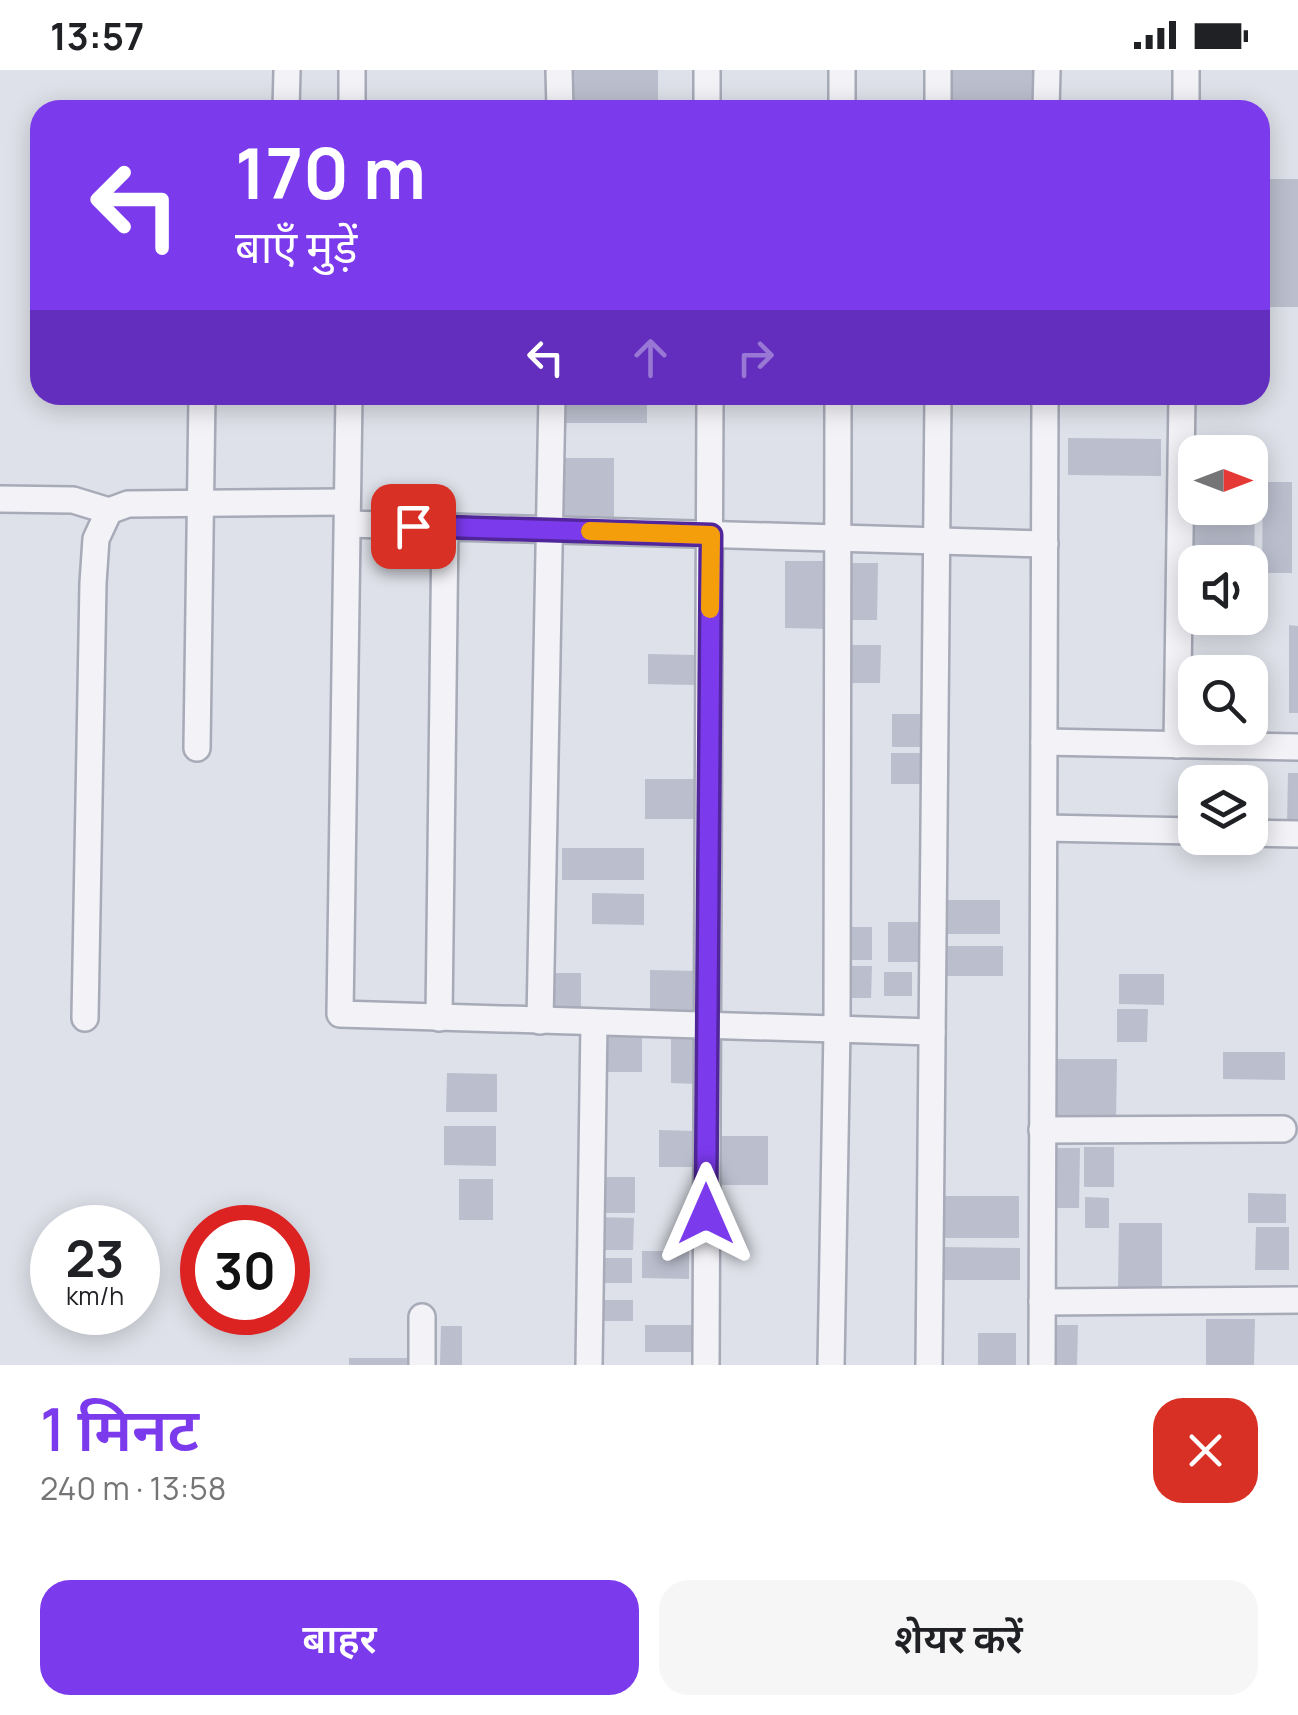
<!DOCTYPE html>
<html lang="hi">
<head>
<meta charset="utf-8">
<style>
	:root { --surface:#fff; --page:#f6f6f6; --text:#202124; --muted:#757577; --accent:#7c3aed }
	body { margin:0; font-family:Manrope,"Noto Sans Devanagari",sans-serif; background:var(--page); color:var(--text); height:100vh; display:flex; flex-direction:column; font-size:38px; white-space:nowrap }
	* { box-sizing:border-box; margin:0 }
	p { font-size:32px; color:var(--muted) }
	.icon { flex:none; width:55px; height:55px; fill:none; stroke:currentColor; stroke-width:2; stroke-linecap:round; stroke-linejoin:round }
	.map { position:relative; height:1295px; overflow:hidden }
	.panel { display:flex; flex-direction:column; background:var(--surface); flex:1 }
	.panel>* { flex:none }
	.banner { position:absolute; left:30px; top:30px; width:1240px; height:305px; border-radius:30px; box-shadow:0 5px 25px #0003; background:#7c3aed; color:#fff; overflow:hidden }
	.needle { width:65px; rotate:90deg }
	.controls { position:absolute; left:1178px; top:365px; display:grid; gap:20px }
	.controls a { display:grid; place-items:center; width:90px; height:90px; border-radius:20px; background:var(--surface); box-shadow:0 5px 25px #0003; font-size:50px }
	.speed { position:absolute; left:30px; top:1135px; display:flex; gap:20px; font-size:50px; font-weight:700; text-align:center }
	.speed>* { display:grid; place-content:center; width:130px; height:130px; border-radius:50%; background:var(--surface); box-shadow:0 5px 25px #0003; line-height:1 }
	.speed small { font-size:25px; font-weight:400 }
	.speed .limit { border:15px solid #d22; background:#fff; color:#111 }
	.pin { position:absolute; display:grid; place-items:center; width:85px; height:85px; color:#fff; margin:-42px; border-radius:20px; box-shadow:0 5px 15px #0006 }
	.me { position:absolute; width:110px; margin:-55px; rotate:0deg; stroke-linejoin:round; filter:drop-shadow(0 0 8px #0008) }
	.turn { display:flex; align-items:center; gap:35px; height:210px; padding:0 40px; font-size:45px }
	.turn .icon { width:130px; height:130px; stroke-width:2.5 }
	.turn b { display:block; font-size:70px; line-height:85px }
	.lanes { display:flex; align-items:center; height:95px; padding:0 40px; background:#0003; justify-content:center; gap:50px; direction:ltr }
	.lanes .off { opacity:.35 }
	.round { display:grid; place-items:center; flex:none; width:105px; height:105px; border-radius:30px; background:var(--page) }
	.head { display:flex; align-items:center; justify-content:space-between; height:170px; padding:0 40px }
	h1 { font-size:60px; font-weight:600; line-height:75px; color:var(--accent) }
	.primary-button { display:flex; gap:20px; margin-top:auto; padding:20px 40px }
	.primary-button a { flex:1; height:115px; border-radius:30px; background:var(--accent); color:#fff; font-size:40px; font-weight:600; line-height:115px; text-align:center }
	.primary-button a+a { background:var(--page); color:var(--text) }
	.status { display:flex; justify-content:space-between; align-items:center; height:70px; padding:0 50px; background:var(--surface); direction:ltr }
	.status svg { height:28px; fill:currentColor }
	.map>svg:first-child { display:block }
	.building { fill:#bbbecd }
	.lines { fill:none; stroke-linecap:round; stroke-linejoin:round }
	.minor-casing { stroke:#a7aab7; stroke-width:30 }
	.minor { stroke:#f2f2f7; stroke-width:25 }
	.route-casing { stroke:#51269a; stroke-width:25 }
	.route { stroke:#7c3aed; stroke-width:18 }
	.slow { stroke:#f59e0b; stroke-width:18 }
</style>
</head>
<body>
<div class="status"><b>13:57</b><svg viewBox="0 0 49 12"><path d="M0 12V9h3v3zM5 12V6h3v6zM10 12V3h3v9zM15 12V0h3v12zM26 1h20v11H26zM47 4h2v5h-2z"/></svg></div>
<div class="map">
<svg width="1298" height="1295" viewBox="0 0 1298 1295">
	<rect width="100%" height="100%" fill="#dee1e9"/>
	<g class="building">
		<rect x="570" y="0" width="88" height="40"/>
		<rect x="948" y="0" width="84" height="34"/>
		<rect x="1260" y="109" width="38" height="128"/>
		<rect x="565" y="325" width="82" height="28"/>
		<path d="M1068,368l93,1v37l-93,-1z"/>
		<path d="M564,388h50v66l-50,-1z"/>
		<path d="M1263,412h29v91h-30z"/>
		<path d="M1250,417h5l-1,97h-4v-22h-56v-54h56z"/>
		<path d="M785,491h47v68l-47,-1z"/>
		<path d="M845,493h33l-1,57h-32z"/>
		<path d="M1289,555l9,1v87h-9z"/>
		<path d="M844,575h37l-1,38h-36z"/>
		<path d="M648,584l47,1v30l-47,-1z"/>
		<rect x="892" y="644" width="33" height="33"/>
		<rect x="891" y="683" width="38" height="31"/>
		<rect x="1200" y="702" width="30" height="10"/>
		<path d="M1288,703h10v52h-11z"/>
		<rect x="645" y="709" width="52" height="40"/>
		<rect x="562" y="778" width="82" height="32"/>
		<path d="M592,823l52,1v31l-52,-1z"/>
		<rect x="946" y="830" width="54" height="34"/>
		<rect x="888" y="852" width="44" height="40"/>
		<rect x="843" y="857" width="29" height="33"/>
		<rect x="947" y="876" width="56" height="30"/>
		<path d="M844,896h28l-1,32h-27z"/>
		<path d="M650,900l50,1v48h-50z"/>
		<rect x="884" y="902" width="28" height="24"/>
		<rect x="555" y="903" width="26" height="44"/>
		<path d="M1119,904h45v31l-45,-1z"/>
		<path d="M1117,939h31l-1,33h-30z"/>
		<rect x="601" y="958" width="41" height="44"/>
		<path d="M671,966h27v48l-27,-1z"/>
		<path d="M1223,982h62v28l-62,-1z"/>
		<path d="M1057,989h60l-1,62 -59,-1z"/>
		<path d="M447,1003l50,1v38h-51z"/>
		<path d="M444,1056h52v40l-52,-1z"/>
		<path d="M659,1060l36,1v36h-36z"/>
		<path d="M708,1066h60v49h-61z"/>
		<rect x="1084" y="1077" width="30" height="40"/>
		<path d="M1057,1078h23l-1,60h-22z"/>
		<rect x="595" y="1107" width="40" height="36"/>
		<rect x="459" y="1109" width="34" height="41"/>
		<path d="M1248,1123l38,1v29h-38z"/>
		<rect x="938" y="1126" width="81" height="42"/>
		<path d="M1085,1127l24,1v30h-24z"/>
		<path d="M594,1147l40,1 -1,32h-40z"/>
		<path d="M1119,1153h43v70l-44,-1z"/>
		<path d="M1256,1157h33v43h-34z"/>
		<path d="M941,1177l79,1v32h-79z"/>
		<path d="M642,1181h47v28l-47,-1z"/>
		<rect x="596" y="1188" width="36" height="25"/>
		<path d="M597,1230h36v21h-37z"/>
		<path d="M1206,1249h49l-1,46h-48z"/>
		<rect x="645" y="1255" width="49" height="27"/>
		<path d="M1053,1255h25l-1,40h-24z"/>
		<path d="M441,1256h21v39h-22z"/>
		<rect x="978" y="1263" width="38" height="32"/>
		<rect x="349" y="1288" width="58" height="7"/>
	</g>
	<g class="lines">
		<defs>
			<g id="minor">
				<path d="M559,0l1,40"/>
				<path d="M707,0v40"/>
				<path d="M286,40l1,-40"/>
				<path d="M352,40v-40"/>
				<path d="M842,40v-40"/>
				<path d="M938,40v-40"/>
				<path d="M1046,40l1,-40"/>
				<path d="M1186,40v-40"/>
				<path d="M349,325l-9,619 592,18"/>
				<path d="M0,429l73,1 36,11"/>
				<path d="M348,454l697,20"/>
				<path d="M1044,672l254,5"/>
				<path d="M1177,675l5,-350"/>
				<path d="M197,678l5,-353"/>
				<path d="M1044,758l151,3"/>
				<path d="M1250,763l48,1"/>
				<path d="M85,948l8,-435 3,-44 13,-28 19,-7 218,-2"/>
				<path d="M439,948l6,-491"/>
				<path d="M540,951l12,-626"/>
				<path d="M1042,1060l241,-1"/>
				<path d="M1042,1232l256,-2"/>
				<path d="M422,1247v48"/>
				<path d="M589,1295l5,-343"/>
				<path d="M706,1295l4,-970"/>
				<path d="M831,1295l6,-336 1,-634"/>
				<path d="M929,1295l9,-970"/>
				<path d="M1042,1295l3,-970"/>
			</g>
		</defs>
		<use href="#minor" class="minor-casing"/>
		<use href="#minor" class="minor"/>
	</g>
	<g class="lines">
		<defs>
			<path id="route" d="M413,456l298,9 -5,679"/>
		</defs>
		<use href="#route" class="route-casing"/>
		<use href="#route" class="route"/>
		<path class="slow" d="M590,461l121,4 -1,74"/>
	</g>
</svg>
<div class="controls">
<a><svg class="needle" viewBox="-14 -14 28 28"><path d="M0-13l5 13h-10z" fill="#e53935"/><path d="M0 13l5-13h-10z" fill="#757577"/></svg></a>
<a><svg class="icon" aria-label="sound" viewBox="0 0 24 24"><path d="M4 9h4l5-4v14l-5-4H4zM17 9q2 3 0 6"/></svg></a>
<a><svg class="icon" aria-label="search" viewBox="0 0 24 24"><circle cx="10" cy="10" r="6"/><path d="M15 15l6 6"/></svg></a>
<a><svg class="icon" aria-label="layers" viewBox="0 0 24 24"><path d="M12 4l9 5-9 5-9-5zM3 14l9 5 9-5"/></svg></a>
</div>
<div class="speed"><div>23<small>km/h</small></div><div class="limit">30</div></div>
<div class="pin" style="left:413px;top:456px;background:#d93025"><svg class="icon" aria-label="arrive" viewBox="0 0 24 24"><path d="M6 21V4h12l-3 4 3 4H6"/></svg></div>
<svg class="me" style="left:706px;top:1144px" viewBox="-20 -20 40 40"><path d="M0-17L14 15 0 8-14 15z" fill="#7c3aed" stroke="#fff" stroke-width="4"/></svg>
<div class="banner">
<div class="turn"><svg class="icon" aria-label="left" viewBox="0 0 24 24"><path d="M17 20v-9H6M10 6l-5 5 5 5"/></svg><div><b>170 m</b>बाएँ मुड़ें</div></div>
<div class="lanes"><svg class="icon" aria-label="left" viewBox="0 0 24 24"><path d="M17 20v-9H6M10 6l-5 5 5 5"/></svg><svg class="icon off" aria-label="ahead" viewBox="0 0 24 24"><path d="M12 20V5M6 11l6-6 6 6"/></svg><svg class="icon off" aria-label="right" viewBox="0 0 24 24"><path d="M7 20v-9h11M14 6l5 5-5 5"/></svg></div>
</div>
</div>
<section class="panel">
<div class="head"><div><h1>1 मिनट</h1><p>240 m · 13:58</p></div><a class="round" style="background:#d93025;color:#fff"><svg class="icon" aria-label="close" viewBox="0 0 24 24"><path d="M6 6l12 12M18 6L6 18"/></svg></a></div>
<div class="primary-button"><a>बाहर</a><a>शेयर करें</a></div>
</section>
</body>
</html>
